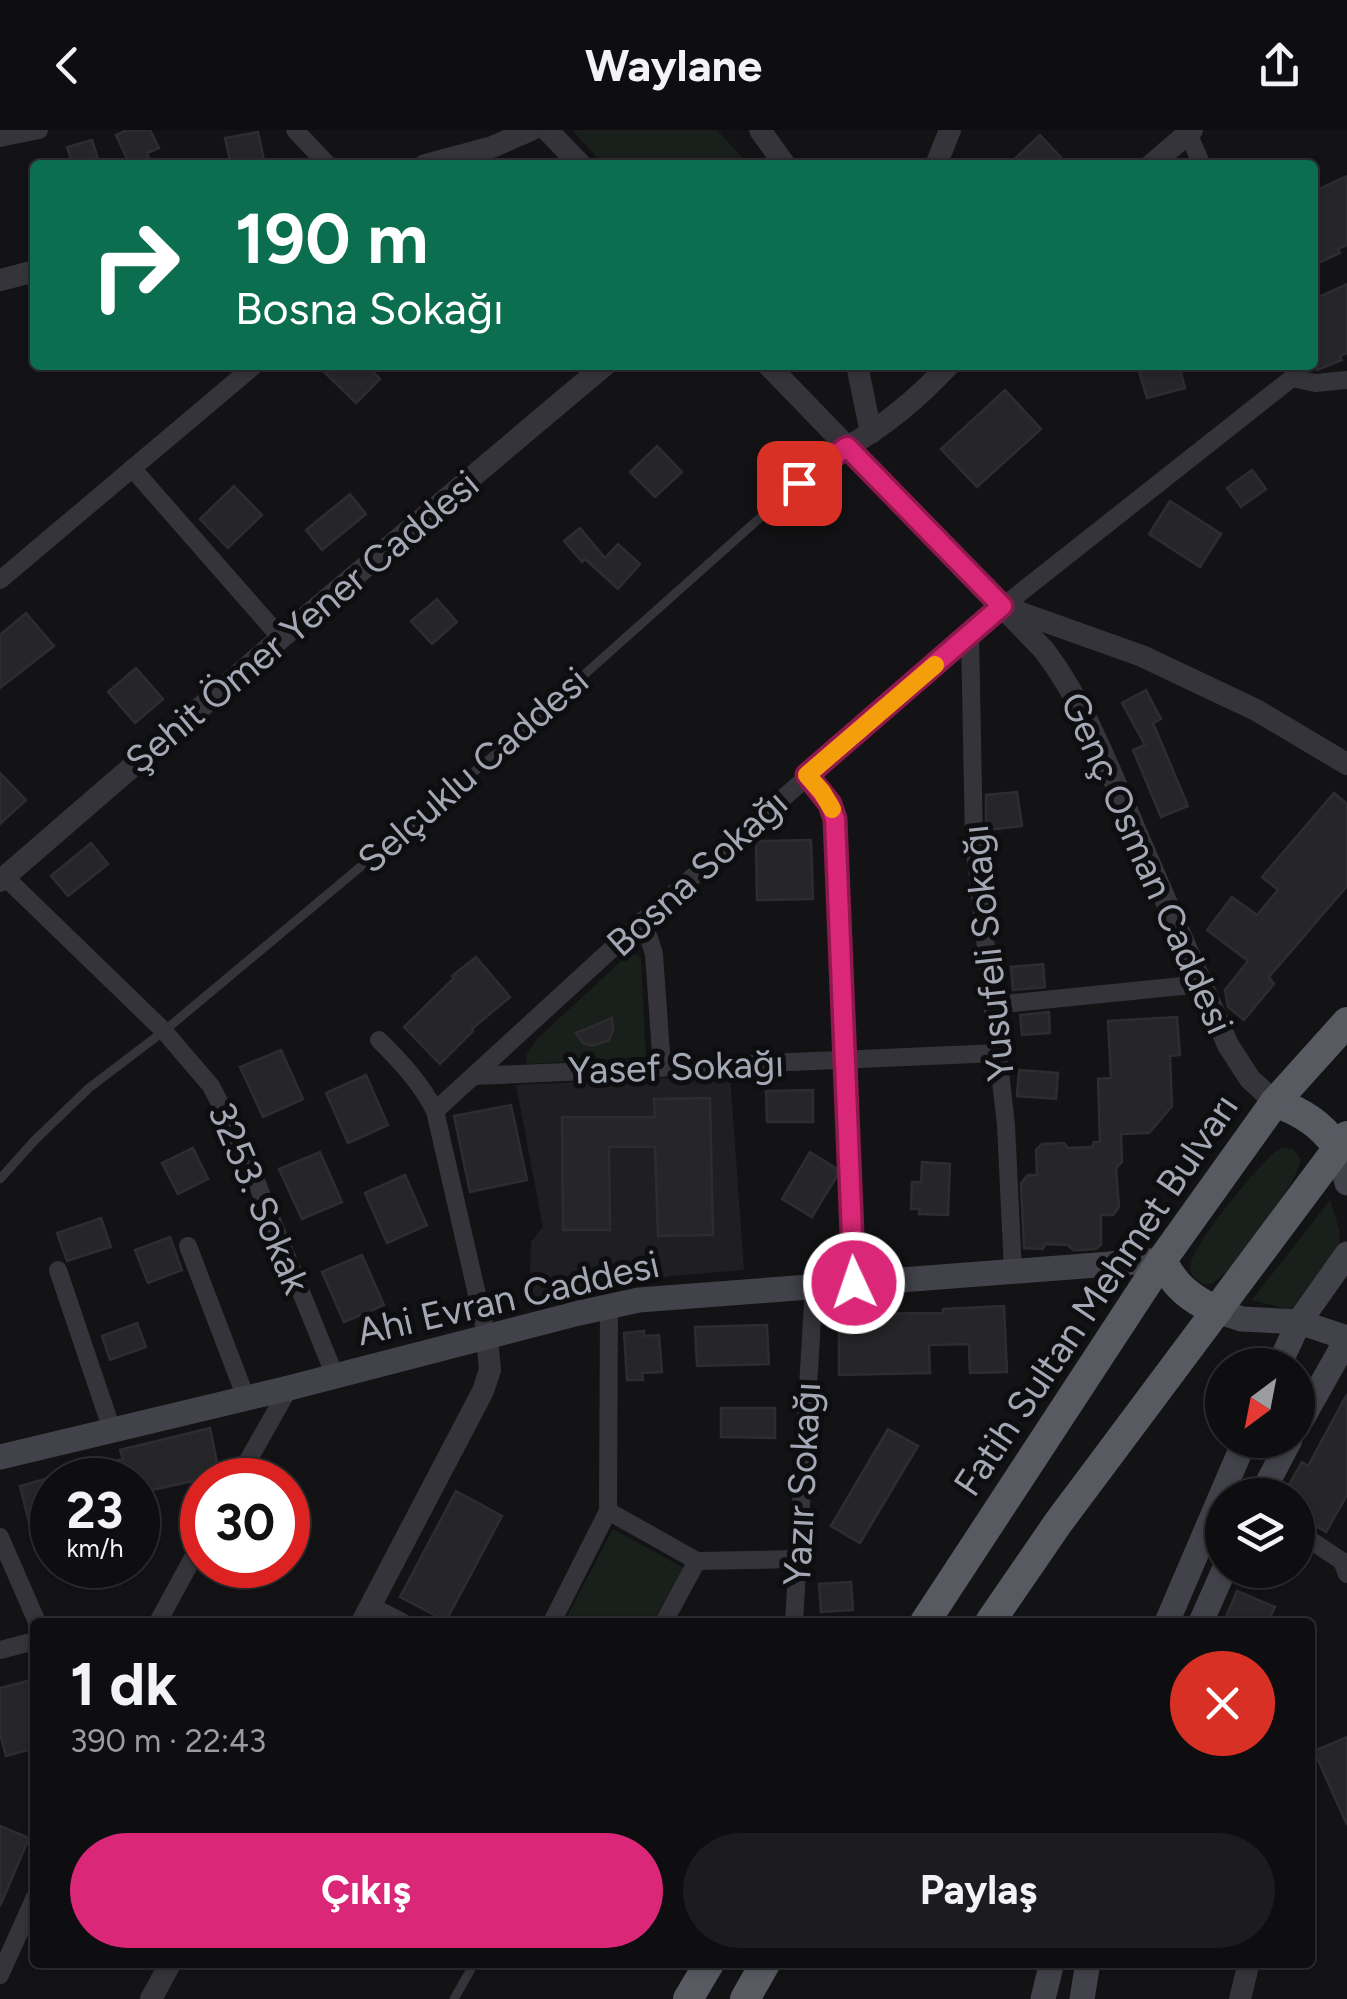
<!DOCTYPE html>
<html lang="tr">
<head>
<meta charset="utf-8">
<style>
	:root { --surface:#0e0e10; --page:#1c1c1e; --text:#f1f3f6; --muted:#9b9c9f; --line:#2e2e30; --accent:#db2777 }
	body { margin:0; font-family:Figtree,sans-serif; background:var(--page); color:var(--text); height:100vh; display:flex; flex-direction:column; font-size:38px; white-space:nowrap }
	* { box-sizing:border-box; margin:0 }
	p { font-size:32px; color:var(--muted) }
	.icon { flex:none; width:55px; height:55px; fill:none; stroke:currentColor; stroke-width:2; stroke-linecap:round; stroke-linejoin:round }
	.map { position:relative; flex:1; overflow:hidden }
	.sheet { position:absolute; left:30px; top:1488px; width:1285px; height:350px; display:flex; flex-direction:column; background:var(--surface); border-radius:10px; box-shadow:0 2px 8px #0004,0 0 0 2px var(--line) }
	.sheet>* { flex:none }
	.guide { position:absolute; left:30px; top:30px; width:1288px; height:210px; border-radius:10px; box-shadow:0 2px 8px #0004,0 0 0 2px var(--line); background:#0b6e4f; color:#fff; overflow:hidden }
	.needle { width:65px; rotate:212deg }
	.buttons { position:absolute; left:1205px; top:1218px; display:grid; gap:20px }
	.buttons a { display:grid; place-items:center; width:110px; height:110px; border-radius:50%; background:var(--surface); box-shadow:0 2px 8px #0004,0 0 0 2px var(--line); font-size:50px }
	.speed { position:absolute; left:30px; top:1328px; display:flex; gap:20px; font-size:50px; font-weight:700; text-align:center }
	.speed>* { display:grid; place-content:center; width:130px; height:130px; border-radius:50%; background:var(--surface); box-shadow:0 2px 8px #0004,0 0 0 2px var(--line); line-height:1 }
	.speed small { font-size:25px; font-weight:400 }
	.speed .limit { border:15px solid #d22; background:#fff; color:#111 }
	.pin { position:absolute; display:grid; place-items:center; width:85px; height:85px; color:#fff; margin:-42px; border-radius:20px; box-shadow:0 5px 15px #0006 }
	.me { position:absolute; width:110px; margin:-55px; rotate:357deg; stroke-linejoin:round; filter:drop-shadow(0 0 8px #0008) }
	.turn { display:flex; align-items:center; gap:35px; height:210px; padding:0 40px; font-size:45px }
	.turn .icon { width:130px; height:130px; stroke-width:2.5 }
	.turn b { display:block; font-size:70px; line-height:85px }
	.round { display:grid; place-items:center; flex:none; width:105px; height:105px; border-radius:52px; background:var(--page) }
	.summary { display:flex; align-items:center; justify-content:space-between; height:170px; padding:0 40px }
	h1 { font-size:60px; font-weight:700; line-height:75px }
	.primary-button { display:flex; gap:20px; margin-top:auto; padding:20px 40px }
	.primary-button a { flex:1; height:115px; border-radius:60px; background:var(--accent); color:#fff; font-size:40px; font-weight:700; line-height:115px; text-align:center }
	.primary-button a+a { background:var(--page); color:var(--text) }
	header { display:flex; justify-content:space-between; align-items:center; height:130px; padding:0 40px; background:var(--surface); font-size:45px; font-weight:700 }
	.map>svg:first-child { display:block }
	.built { fill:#1f1f22 }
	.green { fill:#191f1b }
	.building { fill:#262629; stroke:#2d2d31; stroke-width:2.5 }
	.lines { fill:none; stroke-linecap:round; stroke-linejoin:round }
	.service { stroke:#34343a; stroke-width:9 }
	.minor { stroke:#34343a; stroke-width:18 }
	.tertiary { stroke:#34343a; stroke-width:22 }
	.secondary { stroke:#42434a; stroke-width:25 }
	.trunk { stroke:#585a62; stroke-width:30 }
	.route-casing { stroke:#8e194d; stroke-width:25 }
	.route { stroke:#db2777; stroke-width:18 }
	.slow { stroke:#f59e0b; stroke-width:18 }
	.labels { text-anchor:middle; stroke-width:10; stroke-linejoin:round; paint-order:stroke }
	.street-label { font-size:38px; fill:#a4a8b5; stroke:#0e0e10 }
</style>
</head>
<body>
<header><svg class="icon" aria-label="back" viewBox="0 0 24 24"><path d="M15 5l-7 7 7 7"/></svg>Waylane<svg class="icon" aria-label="share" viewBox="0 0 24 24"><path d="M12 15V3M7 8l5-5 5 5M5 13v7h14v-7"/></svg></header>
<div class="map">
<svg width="1347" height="1869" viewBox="0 0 1347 1869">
	<rect width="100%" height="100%" fill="#131315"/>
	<path class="built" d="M730,945l14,195 -72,6 -143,25 2,-59 12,-15 -27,-142z"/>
	<g class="green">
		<path d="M572,0h145l32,35h-145z"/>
		<path d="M633,823l8,5 5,99 -119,7 -1,-8 11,-17 92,-85z"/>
		<path d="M1282,1017l11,2 8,10c-4,25 -69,119 -93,126 -10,-3 -20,-9 -17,-22 3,-19 73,-107 91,-116z"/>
		<path d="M1330,1070l10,32 -1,14 -46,65 -41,-11z"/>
		<path d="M613,1399l71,39 -31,54h-89z"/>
	</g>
	<g class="building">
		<path d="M127,0h23l9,18 -12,5 3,7 -11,5h-9l-14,-30z"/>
		<path d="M258,2l7,33h-34l-6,-27z"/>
		<path d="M1040,5l28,30h-60z"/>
		<path d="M92,10l7,22 -26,3 -6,-18z"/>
		<path d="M1347,46v69l-9,4 2,4 -24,11 -4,-8v-64z"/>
		<path d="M1347,154v69l-7,3 2,4 -25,10 -5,-10v-60z"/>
		<path d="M317,235h49l14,14 -24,24z"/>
		<path d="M1148,235h31l6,23 -38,10 -9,-30z"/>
		<path d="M1005,260l36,39 -64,58 -36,-38z"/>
		<path d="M657,316l25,26 -27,25 -25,-25z"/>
		<path d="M1252,340l14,19 -25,18 -14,-19z"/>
		<path d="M234,356l28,29 -34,33 -28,-29z"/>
		<path d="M350,364l16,20 -44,36 -16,-20z"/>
		<path d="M1170,371l51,33 -21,33 -51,-33z"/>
		<path d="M580,398l25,30 13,-14 22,20 -22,25 -33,-30 -3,3 -18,-21z"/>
		<path d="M437,469l20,23 -25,22 -21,-23z"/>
		<path d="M26,483l28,33 -54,42v-53z"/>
		<path d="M136,538l27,31 -28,24 -27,-31z"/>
		<path d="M1146,560l15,29 -8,4 35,83 -27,11 -28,-67 12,-5 -23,-42z"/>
		<path d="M0,643l26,27 -26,24z"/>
		<path d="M1017,662l5,34 -36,4v-35z"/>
		<path d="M1334,663l13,11v82l-78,91 5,7 -30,36 -16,-13 -3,-17 23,-29 -41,-31 25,-33 25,18 21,-25 -16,-13z"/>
		<path d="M811,710l2,59 -56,1 -1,-59z"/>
		<path d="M91,713l17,21 -40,32 -17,-20z"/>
		<path d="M476,827l34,40 -38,32 1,2 -33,33 -36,-37 50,-49 -2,-2z"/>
		<path d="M1043,834l2,23 -32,3 -2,-23z"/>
		<path d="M1049,882l1,21 -28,2 -2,-20z"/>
		<path d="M1177,887l3,38 -10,1 2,50 -23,27 -28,1 1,28 -6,6 3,39 -6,8h-12v30l-5,4 -15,1h-8l-5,-5 -23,-1 -2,5 -19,-1 -3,-65 7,-8h9l-1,-25 6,-6 22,-1 4,5 24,-1 2,-5h6l-2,-63 13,-1 -3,-57z"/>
		<path d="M612,888l1,12 -4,10 -17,6 -9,-3 -7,-10z"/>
		<path d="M281,920l22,49 -40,18 -23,-50z"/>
		<path d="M1019,940l39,3 -2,26 -39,-3z"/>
		<path d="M366,945l22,50 -40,18 -22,-50z"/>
		<path d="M813,960v32h-46l-1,-31z"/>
		<path d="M710,968l3,137 -55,1 -3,-89h-46l1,83h-47l-1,-113h93l-1,-18z"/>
		<path d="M511,975l16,75 -57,12 -16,-76z"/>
		<path d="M193,1018l15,31 -30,15 -16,-31z"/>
		<path d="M320,1022l22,50 -40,17 -23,-50z"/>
		<path d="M810,1022l27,17v7l-25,41 -30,-18z"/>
		<path d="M922,1032l28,2 -2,51 -29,-1 1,-5h-9l1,-27h9z"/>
		<path d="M405,1045l22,50 -40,18 -22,-50z"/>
		<path d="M101,1088l10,29 -44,14 -10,-28z"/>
		<path d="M170,1107l12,33 -34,13 -13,-33z"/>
		<path d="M362,1125l22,50 -40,17 -22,-50z"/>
		<path d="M1004,1176l3,66 -37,1 -1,-29 -40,1 1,28 -91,2v-61l104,-1v-4z"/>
		<path d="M137,1193l9,24 -36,13 -8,-24z"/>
		<path d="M767,1195l2,39 -72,2 -2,-39z"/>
		<path d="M644,1201v5l15,-1 3,37 -20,1 1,7h-16l-3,-47z"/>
		<path d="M1347,1264v101l-21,37 -28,-16v-21h-15l19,-33 6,4z"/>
		<path d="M721,1278h54v30l-54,-1z"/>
		<path d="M210,1298l7,35 -9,15 -70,15v-13h-77l-1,-5 63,-16 -3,-9z"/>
		<path d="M888,1299l30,17 -58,97 -29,-17z"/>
		<path d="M52,1347v43l-22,6 -10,-40z"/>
		<path d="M456,1361l46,25 -56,105 -46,-24z"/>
		<path d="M851,1452l2,28 -32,2 -2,-28z"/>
		<path d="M1237,1461l38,16 -7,15h-44z"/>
		<path d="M35,1549v69l-29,8 -6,-22v-46z"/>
		<path d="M1347,1607v88l-33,-74z"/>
		<path d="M0,1696l29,12 -29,68z"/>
	</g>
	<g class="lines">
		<g class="service">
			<path d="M0,1049l35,-39 54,-52 75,-57 329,-275 306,-273 45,-34"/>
			<path d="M454,1869l21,-37"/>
		</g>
		<g class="minor">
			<path d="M295,0l33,35"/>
			<path d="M1188,3l14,32"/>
			<path d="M0,8l39,-8"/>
			<path d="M1292,248l23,5 32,-3"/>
			<path d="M132,338l149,170"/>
			<path d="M0,450l255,-215"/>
			<path d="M970,504l4,208 32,283 7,146"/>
			<path d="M807,645l23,29 5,15 19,464"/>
			<path d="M5,747l159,154 47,55 30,58 94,232"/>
			<path d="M640,793l9,15 5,16 8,113"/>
			<path d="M993,875l209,-21"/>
			<path d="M379,910c22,22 42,43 56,71l52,227"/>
			<path d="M473,946l525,-23"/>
			<path d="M435,981l205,-188 362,-316 290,-229"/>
			<path d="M188,1116l58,152"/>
			<path d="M58,1140l54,160"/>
			<path d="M237,1350l52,-92"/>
			<path d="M608,1381l89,50 101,-2"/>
			<path d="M1298,1402l44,29 5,13"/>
			<path d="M0,1407l37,85"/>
			<path d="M371,1476l31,16"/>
			<path d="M158,1492l44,-81"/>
			<path d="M552,1492l56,-111 1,-205"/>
			<path d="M664,1492l33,-61"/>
			<path d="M794,1492l20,-336"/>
			<path d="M0,1520l35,-9"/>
			<path d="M0,1845l35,-78"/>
		</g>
		<g class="tertiary">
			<path d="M547,0l34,35"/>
			<path d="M760,0l25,35"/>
			<path d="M425,35l67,-18 39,-17"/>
			<path d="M936,35l14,-35"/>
			<path d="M1151,35l41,-35"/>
			<path d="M0,150l35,-9"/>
			<path d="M768,235l276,285c40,53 64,116 90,177 32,73 63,146 94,218l22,34 25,23"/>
			<path d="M857,235l14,68"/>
			<path d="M847,317c38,-21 72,-50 102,-82"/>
			<path d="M1010,479l132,47 114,54 91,54"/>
			<path d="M0,751l281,-243 324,-273"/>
			<path d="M362,1492l121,-231 7,-21 -3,-32"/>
			<path d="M151,1869l20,-37"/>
			<path d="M1240,1869l9,-37"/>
		</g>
		<g class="secondary">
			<path d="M1338,1018l9,35"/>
			<path d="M1217,1181l25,8 57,3 48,16"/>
			<path d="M1279,1235l20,-43 48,-68"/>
			<path d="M1298,1296l49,-87"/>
			<path d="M0,1327l289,-69 290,-75 60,-13 523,-40"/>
			<path d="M1261,1365l29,-55"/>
			<path d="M1167,1492l78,-182"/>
			<path d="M1201,1492l23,-52"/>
			<path d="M1043,1869l9,-37"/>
			<path d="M1082,1869l6,-37"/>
		</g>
		<g class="trunk">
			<path d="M1275,972c27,10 46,22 63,46"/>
			<path d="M1162,1130c12,26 29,39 55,51"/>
			<path d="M925,1492l237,-362 113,-158 72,-80"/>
			<path d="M990,1492l68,-99 289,-387"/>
			<path d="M688,1869l22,-37"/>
			<path d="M745,1869l21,-37"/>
		</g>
	</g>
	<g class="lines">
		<defs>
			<path id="route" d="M799,353l23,-19 25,-17 155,159 -195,169 23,29 5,15 19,464"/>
		</defs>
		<use href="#route" class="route-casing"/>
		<use href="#route" class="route"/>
		<path class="slow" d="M832,679l-10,-17 -15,-17 128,-110"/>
	</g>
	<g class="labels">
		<g class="street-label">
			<text transform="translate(302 492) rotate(-40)" y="13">Şehit Ömer Yener Caddesi</text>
			<text transform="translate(473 640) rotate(-41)" y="13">Selçuklu Caddesi</text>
			<text transform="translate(1147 733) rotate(66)" y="13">Genç Osman Caddesi</text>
			<text transform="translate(697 743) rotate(-42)" y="13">Bosna Sokağı</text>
			<text transform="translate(988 823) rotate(-96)" y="13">Yusufeli Sokağı</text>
			<text transform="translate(676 937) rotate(-2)" y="13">Yasef Sokağı</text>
			<text transform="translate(259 1068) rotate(67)" y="13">3253. Sokak</text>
			<text transform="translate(1096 1165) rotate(-56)" y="13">Fatih Sultan Mehmet Bulvarı</text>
			<text transform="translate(508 1168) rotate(-13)" y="13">Ahi Evran Caddesi</text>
			<text transform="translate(802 1354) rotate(-87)" y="13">Yazır Sokağı</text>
		</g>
	</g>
</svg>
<div class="buttons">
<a><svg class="needle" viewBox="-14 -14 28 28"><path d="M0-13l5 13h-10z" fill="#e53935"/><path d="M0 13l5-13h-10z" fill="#9b9c9f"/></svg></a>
<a><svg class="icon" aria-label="layers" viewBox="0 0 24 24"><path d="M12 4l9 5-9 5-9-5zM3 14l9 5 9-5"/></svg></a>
</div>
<div class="speed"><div>23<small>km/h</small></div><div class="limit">30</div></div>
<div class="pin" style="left:799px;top:353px;background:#d93025"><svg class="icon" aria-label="arrive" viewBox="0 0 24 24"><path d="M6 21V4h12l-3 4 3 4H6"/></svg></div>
<svg class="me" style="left:854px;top:1153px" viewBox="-20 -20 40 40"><circle r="17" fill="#db2777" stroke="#fff" stroke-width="3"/><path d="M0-11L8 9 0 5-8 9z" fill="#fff"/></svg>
<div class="guide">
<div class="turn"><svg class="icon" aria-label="right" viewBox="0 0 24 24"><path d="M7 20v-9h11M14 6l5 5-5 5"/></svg><div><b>190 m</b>Bosna Sokağı</div></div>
</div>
<section class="sheet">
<div class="summary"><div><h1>1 dk</h1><p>390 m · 22:43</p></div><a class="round" style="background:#d93025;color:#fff"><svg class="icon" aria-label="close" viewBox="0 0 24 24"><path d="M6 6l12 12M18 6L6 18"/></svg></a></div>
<div class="primary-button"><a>Çıkış</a><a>Paylaş</a></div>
</section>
</div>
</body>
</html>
